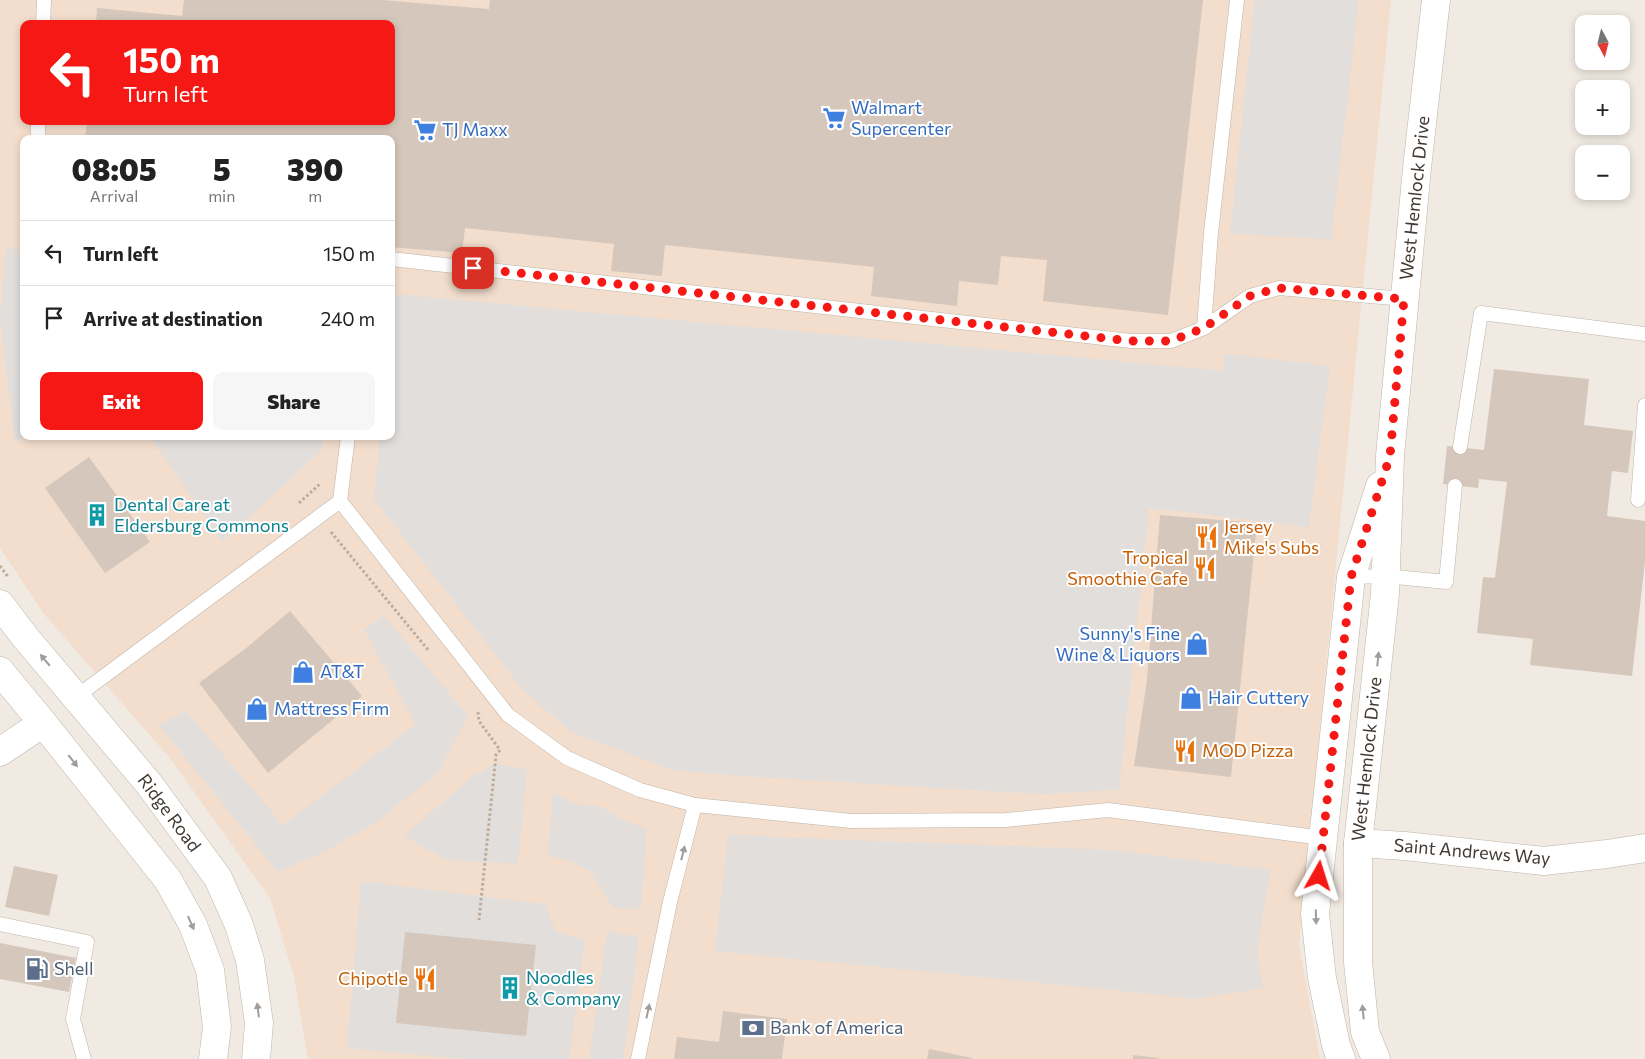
<!DOCTYPE html>
<html lang="en">
<head>
<meta charset="utf-8">
<style>
	:root { --surface:#fff; --page:#f6f6f6; --text:#222; --muted:#767676; --line:#e0e0e0; --accent:#f51815 }
	body { margin:0; font-family:Commissioner,sans-serif; background:var(--page); color:var(--text); height:100vh; display:flex; flex-direction:column; font-size:19px; white-space:nowrap }
	* { box-sizing:border-box; margin:0 }
	p { font-size:16px; color:var(--muted) }
	.icon { flex:none; width:28px; height:28px; fill:none; stroke:currentColor; stroke-width:2; stroke-linecap:round; stroke-linejoin:round }
	.map { position:relative; flex:1; overflow:hidden }
	.panel { position:absolute; left:20px; top:135px; width:375px; height:305px; display:flex; flex-direction:column; background:var(--surface); border-radius:10px; box-shadow:0 2px 8px #0003 }
	.panel>* { flex:none }
	.guide { position:absolute; left:20px; top:20px; width:375px; height:105px; border-radius:10px; box-shadow:0 2px 8px #0003; background:#f51815; color:#fff; overflow:hidden }
	.needle { width:32px; rotate:173deg }
	.tools { position:absolute; left:1575px; top:15px; display:grid; gap:10px }
	.tools a { display:grid; place-items:center; width:55px; height:55px; border-radius:10px; background:var(--surface); box-shadow:0 2px 8px #0003; font-size:25px }
	.pin { position:absolute; display:grid; place-items:center; width:42px; height:42px; color:#fff; margin:-21px; border-radius:10px; box-shadow:0 2px 8px #0006 }
	.me { position:absolute; width:55px; margin:-28px; rotate:6deg; stroke-linejoin:round; filter:drop-shadow(0 0 4px #0008) }
	.turn { display:flex; align-items:center; gap:18px; height:105px; padding:0 20px; font-size:22px }
	.turn .icon { width:65px; height:65px; stroke-width:2.5 }
	.turn b { display:block; font-size:35px; line-height:42px }
	.eta { display:flex; justify-content:space-evenly; align-items:center; height:85px; text-align:center }
	.eta b { font-size:30px; font-weight:800; line-height:35px }
	.primary-button { display:flex; gap:10px; margin-top:auto; padding:10px 20px }
	.primary-button a { flex:1; height:58px; border-radius:10px; background:var(--accent); color:#fff; font-size:20px; font-weight:800; line-height:58px; text-align:center }
	.primary-button a+a { background:var(--page); color:var(--text) }
	ul { padding:0; list-style:none }
	li { display:flex; align-items:center; gap:15px; height:65px; padding:0 20px; border-top:1px solid var(--line) }
	li div { flex:1 }
	li b { display:block; font-size:19px }
	li em { font-style:normal }
	.map>svg:first-child { display:block }
	.commercial { fill:#f3decd; fill-rule:evenodd }
	.parking { fill:#e1dedb }
	.building { fill:#d5c7bb }
	.lines { fill:none; stroke-linecap:round; stroke-linejoin:round }
	.service-casing { stroke:#bfb4a8; stroke-width:15 }
	.minor-casing { stroke:#bfb4a8; stroke-width:29 }
	.tertiary-casing { stroke:#bfb4a8; stroke-width:29 }
	.path { stroke:#bdaa97; stroke-width:3; stroke-dasharray:2.5 2.5; stroke-linecap:butt }
	.service { stroke:#fff; stroke-width:14 }
	.minor { stroke:#fff; stroke-width:28 }
	.tertiary { stroke:#fff; stroke-width:28 }
	.oneway { fill:#a09c99 }
	.route { stroke:#f51815; stroke-width:9; stroke-dasharray:0 16.2 }
	.labels { text-anchor:middle; stroke-width:4; stroke-linejoin:round; paint-order:stroke }
	.shop-label { font-size:18px; fill:#366cbe; stroke:#fff; text-anchor:start }
	.street-label { font-size:18px; fill:#423a33; stroke:#fff }
	.culture-label { font-size:18px; fill:#0d838f; stroke:#fff; text-anchor:start }
	.food-label { font-size:18px; fill:#c56008; stroke:#fff; text-anchor:start }
	.service-label { font-size:18px; fill:#4e5e75; stroke:#fff; text-anchor:start }
</style>
</head>
<body>
<div class="map">
<svg width="1645" height="1059" viewBox="0 0 1645 1059">
	<rect width="100%" height="100%" fill="#f1eae2"/>
	<path class="commercial" d="M0,0h1391l-92,945 21,114h-1012l-14,-82 -24,-79 -101,-141 -125,-143 -44,-66zM24,24h367v97h-367zM24,139h367v297h-367z"/>
	<g class="parking">
		<path d="M1255,0h104l-28,240 -101,-7z"/>
		<path d="M6,248l18,2v186h1l-10,8 -15,-127z"/>
		<path d="M396,294l829,77 -2,-18 107,13 -21,161 -160,-19 -30,282 -78,4 -302,-18 -66,-6 -102,-38 -49,-43 -148,-190 6,-63h11v-101z"/>
		<path d="M150,436h173l-2,15 -99,91z"/>
		<path d="M383,615l85,100 -30,58 -61,49 -55,31 -44,19 -119,-147 27,-14 97,114 133,-101 -52,-94z"/>
		<path d="M495,763l32,7 -9,94 -71,-4 -43,-24 68,-59z"/>
		<path d="M553,793l24,11 24,3 27,15 19,7 -6,80 -28,-1 -23,-37 -23,-11 -19,-5z"/>
		<path d="M728,834l43,3 345,13 154,20 -13,82 6,36 -68,11 -102,-11 -378,-37z"/>
		<path d="M361,881l184,23 11,28 29,8 -16,119h-108l-114,-11z"/>
		<path d="M607,931l32,6 -16,122h-34z"/>
	</g>
	<g class="building">
		<path d="M184,0h198l107,9 1,-9h713l-35,315 -125,-14 4,-41 -46,-4 -3,29 -39,-4 -2,25 -86,-10 3,-29 -209,-22 -3,31 -51,-5 3,-27 -149,-16 -3,25 -71,-6v-108h-306l2,-18h304v-97h-295l1,-16 85,8z"/>
		<path d="M1494,369l95,10 -5,46 49,6 -5,42 -16,-2 -5,45 38,5v40l-13,115 -102,-11 3,-26 -56,-6 6,-56 12,1 12,-96 -28,-3 -1,9 -35,-4 4,-38 37,4z"/>
		<path d="M89,457l61,85 -45,31 -60,-85z"/>
		<path d="M1160,515l97,8 -26,254 -97,-11 13,-86z"/>
		<path d="M290,611l72,85 -94,77 -69,-90 46,-34z"/>
		<path d="M14,866l44,9 -9,41 -44,-9z"/>
		<path d="M405,932l131,13 -10,91 -130,-13z"/>
		<path d="M0,943l76,15 -7,34 -69,-13z"/>
		<path d="M723,1011l64,8 -5,40h-108l3,-22 42,5z"/>
		<path d="M929,1049l43,9v1h-45z"/>
		<path d="M1133,1055l26,3v1h-26z"/>
	</g>
	<g class="lines">
		<defs>
			<g id="service">
				<path d="M43,24l1,-24"/>
				<path d="M38,139v-18"/>
				<path d="M391,259l740,82h40l33,-13 46,-32 29,-8 125,11"/>
				<path d="M1204,328l7,-95 26,-233"/>
				<path d="M1460,447l21,-134 164,21"/>
				<path d="M1638,500l7,-95"/>
				<path d="M340,501l168,214 59,43 73,32 55,15 156,16 155,-1 102,-10 215,28"/>
				<path d="M1351,577l35,-1 60,6 9,-96"/>
				<path d="M76,697l264,-196 8,-65"/>
				<path d="M0,924l87,18 -14,77 11,40"/>
				<path d="M638,1059l32,-157 25,-97"/>
			</g>
			<g id="minor">
				<path d="M0,752l43,-29"/>
				<path d="M1358,843l47,3 139,15 63,-7 38,-6"/>
				<path d="M1341,1059l-5,-14 -14,-67 -7,-64 36,-337 29,-91"/>
				<path d="M1376,1059l-11,-27 -7,-70v-119l27,-249 5,-138 27,-288 19,-168"/>
			</g>
			<g id="tertiary">
				<path d="M0,604l25,33 124,147 69,94 21,47 11,35 9,63 -3,36"/>
				<path d="M0,671l43,52 125,157 25,45 17,45 7,57 -4,32"/>
			</g>
		</defs>
		<use href="#service" class="service-casing"/>
		<use href="#minor" class="minor-casing"/>
		<use href="#tertiary" class="tertiary-casing"/>
		<g class="path">
			<path d="M299,503l22,-20"/>
			<path d="M331,532l98,119"/>
			<path d="M0,566l9,12"/>
			<path d="M478,712l1,9 21,29 -4,5 -17,165"/>
		</g>
		<use href="#service" class="service"/>
		<use href="#minor" class="minor"/>
		<use href="#tertiary" class="tertiary"/>
	</g>
	<defs><path id="oneway-solid" d="M-6-.8H1V-3.2L6.5 0L1 3.2V.8H-6Z" transform="scale(1.25)"/></defs>
	<g class="oneway">
		<use href="#oneway-solid" transform="translate(1378 659) rotate(-84)"/>
		<use href="#oneway-solid" transform="translate(45 660) rotate(-130)"/>
		<use href="#oneway-solid" transform="translate(73 761) rotate(52)"/>
		<use href="#oneway-solid" transform="translate(683 853) rotate(-76)"/>
		<use href="#oneway-solid" transform="translate(1316 917) rotate(88)"/>
		<use href="#oneway-solid" transform="translate(191 923) rotate(66)"/>
		<use href="#oneway-solid" transform="translate(258 1010) rotate(-97)"/>
		<use href="#oneway-solid" transform="translate(648 1011) rotate(-78)"/>
		<use href="#oneway-solid" transform="translate(1363 1012) rotate(-96)"/>
	</g>
	<g class="lines">
		<path class="route" d="M473,268l658,73h40l33,-13 46,-32 29,-8 125,11 -14,157 -39,121 -32,299"/>
	</g>
	<defs>
		<symbol id="supermarket-bare" viewBox="-9 -9 18 18"><path d="M-6-5.5h2.5l.6 2H6L4.5 2H-2.5L-4.4-4H-6ZM-1.5 3.2a1.3 1.3 0 1 0 .1 0ZM3 3.2a1.3 1.3 0 1 0 .1 0Z" fill="#3f7fe0" stroke="#fff" stroke-width="2.5" paint-order="stroke"/></symbol>
		<symbol id="building-bare" viewBox="-9 -9 18 18"><path d="M-4-6H4V6H1V3H-1V6H-4ZM-2.5-4.3h1.7v1.8h-1.7ZM.8-4.3h1.7v1.8H.8ZM-2.5-1h1.7V.8h-1.7ZM.8-1h1.7V.8H.8Z" fill="#0f9aa8" stroke="#fff" stroke-width="2.5" paint-order="stroke"/></symbol>
		<symbol id="restaurant-bare" viewBox="-9 -9 18 18"><path d="M-5-6h1v4h1v-4h1v4h1v-4h1v5L-1.5 .5V6h-2V.5L-5-1ZM5-6V6H3V1.5H1.5Q1.5-4 5-6Z" fill="#e8710a" stroke="#fff" stroke-width="2.5" paint-order="stroke"/></symbol>
		<symbol id="shop-bare" viewBox="-9 -9 18 18"><path d="M-5-2.5h2.3a2.7 3.5 0 0 1 5.4 0H5L5.5 6h-11ZM-1.5-2.5h3a1.5 2.3 0 0 0-3 0Z" fill="#3f7fe0" stroke="#fff" stroke-width="2.5" paint-order="stroke"/></symbol>
		<symbol id="fuel-bare" viewBox="-9 -9 18 18"><path d="M-5.5-6h7V0h2V4h1.3V-2.5L3-4.5l.8-.8L6-3V5H2.5V1h-1V6h-7ZM-4.2-4.7v3.2H.2V-4.7Z" fill="#5c6f8a" stroke="#fff" stroke-width="2.5" paint-order="stroke"/></symbol>
		<symbol id="bank-bare" viewBox="-9 -9 18 18"><path d="M-6-4H6V4H-6ZM0-2.3a2.3 2.3 0 1 0 0 4.6a2.3 2.3 0 1 0 0-4.6Z" fill="#5c6f8a" stroke="#fff" stroke-width="2.5" paint-order="stroke"/></symbol>
	</defs>
	<g fill-rule="evenodd">
		<use href="#supermarket-bare" x="818" y="102" width="32" height="32"/>
		<use href="#supermarket-bare" x="409" y="114" width="32" height="32"/>
		<use href="#building-bare" x="81" y="499" width="32" height="32"/>
		<use href="#restaurant-bare" x="1191" y="521" width="32" height="32"/>
		<use href="#restaurant-bare" x="1189" y="552" width="32" height="32"/>
		<use href="#shop-bare" x="1181" y="628" width="32" height="32"/>
		<use href="#shop-bare" x="287" y="656" width="32" height="32"/>
		<use href="#shop-bare" x="1175" y="682" width="32" height="32"/>
		<use href="#shop-bare" x="241" y="693" width="32" height="32"/>
		<use href="#restaurant-bare" x="1169" y="735" width="32" height="32"/>
		<use href="#fuel-bare" x="21" y="953" width="32" height="32"/>
		<use href="#restaurant-bare" x="409" y="963" width="32" height="32"/>
		<use href="#building-bare" x="494" y="972" width="32" height="32"/>
		<use href="#bank-bare" x="737" y="1012" width="32" height="32"/>
	</g>
	<g class="labels">
		<g class="shop-label">
			<text x="851" y="114">Walmart<tspan x="851" dy="21">Supercenter</tspan></text>
			<text x="442" y="136">TJ Maxx</text>
			<text x="1180" y="640" text-anchor="end">Sunny's Fine<tspan x="1180" dy="21">Wine &amp; Liquors</tspan></text>
			<text x="320" y="678">AT&amp;T</text>
			<text x="1208" y="704">Hair Cuttery</text>
			<text x="274" y="715">Mattress Firm</text>
		</g>
		<g class="street-label">
			<text transform="translate(1415 198) rotate(-84)" y="6">West Hemlock Drive</text>
			<text transform="translate(1367 759) rotate(-84)" y="6">West Hemlock Drive</text>
			<text transform="translate(169 813) rotate(53)" y="6">Ridge Road</text>
			<text transform="translate(1472 852) rotate(5)" y="6">Saint Andrews Way</text>
		</g>
		<g class="culture-label">
			<text x="114" y="511">Dental Care at<tspan x="114" dy="21">Eldersburg Commons</tspan></text>
			<text x="526" y="984">Noodles<tspan x="526" dy="21">&amp; Company</tspan></text>
		</g>
		<g class="food-label">
			<text x="1224" y="533">Jersey<tspan x="1224" dy="21">Mike's Subs</tspan></text>
			<text x="1188" y="564" text-anchor="end">Tropical<tspan x="1188" dy="21">Smoothie Cafe</tspan></text>
			<text x="1202" y="757">MOD Pizza</text>
			<text x="408" y="985" text-anchor="end">Chipotle</text>
		</g>
		<g class="service-label">
			<text x="54" y="975">Shell</text>
			<text x="770" y="1034">Bank of America</text>
		</g>
	</g>
</svg>
<div class="tools">
<a><svg class="needle" viewBox="-14 -14 28 28"><path d="M0-13l5 13h-10z" fill="#e53935"/><path d="M0 13l5-13h-10z" fill="#767676"/></svg></a>
<a>+</a>
<a>−</a>
</div>
<div class="pin" style="left:473px;top:268px;background:#d93025"><svg class="icon" aria-label="arrive" viewBox="0 0 24 24"><path d="M6 21V4h12l-3 4 3 4H6"/></svg></div>
<svg class="me" style="left:1319px;top:876px" viewBox="-20 -20 40 40"><path d="M0-17L14 15 0 8-14 15z" fill="#f51815" stroke="#fff" stroke-width="4"/></svg>
<div class="guide">
<div class="turn"><svg class="icon" aria-label="left" viewBox="0 0 24 24"><path d="M17 20v-9H6M10 6l-5 5 5 5"/></svg><div><b>150 m</b>Turn left</div></div>
</div>
<section class="panel">
<div class="eta">
<div><b>08:05</b><p>Arrival</p></div>
<div><b>5</b><p>min</p></div>
<div><b>390</b><p>m</p></div>
</div>
<ul>
<li><svg class="icon" aria-label="left" viewBox="0 0 24 24"><path d="M17 20v-9H6M10 6l-5 5 5 5"/></svg><div><b>Turn left</b></div><em>150 m</em></li>
<li><svg class="icon" aria-label="arrive" viewBox="0 0 24 24"><path d="M6 21V4h12l-3 4 3 4H6"/></svg><div><b>Arrive at destination</b></div><em>240 m</em></li>
</ul>
<div class="primary-button"><a>Exit</a><a>Share</a></div>
</section>
</div>
</body>
</html>
